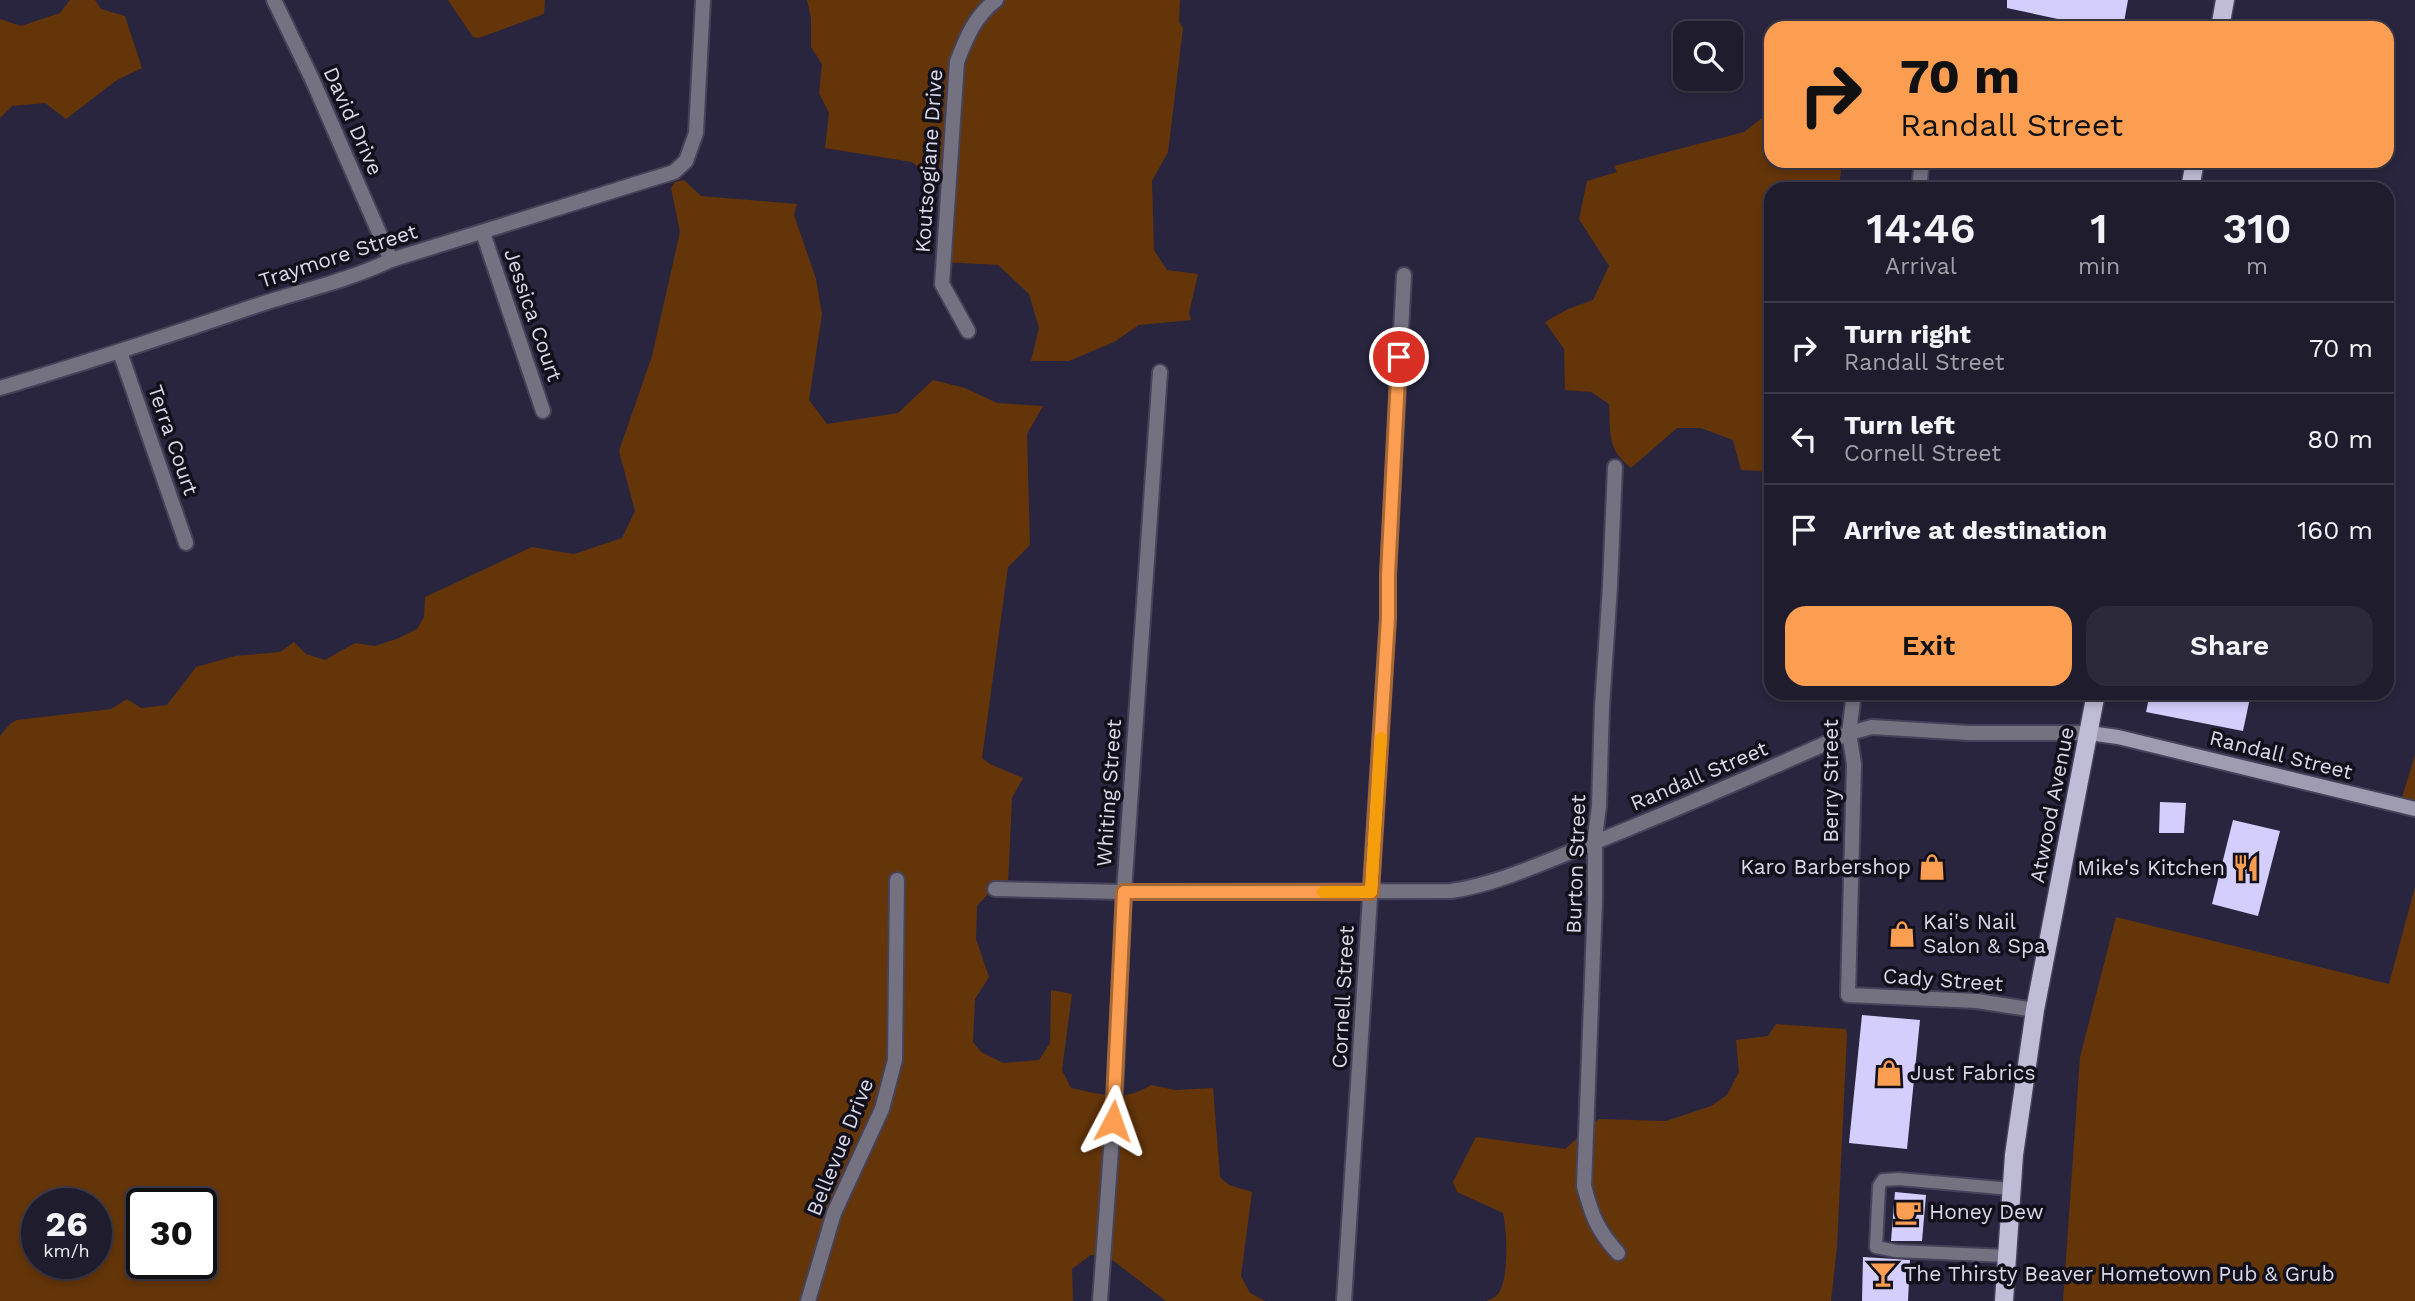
<!DOCTYPE html>
<html lang="en">
<head>
<meta charset="utf-8">
<style>
	:root { --surface:#1f1c2e; --page:#2c293a; --text:#f1f3f6; --muted:#a1a1aa; --line:#3c3a4a; --accent:#fc9e52 }
	body { margin:0; font-family:"Work Sans",sans-serif; background:var(--page); color:var(--text); height:100vh; display:flex; flex-direction:column; font-size:26px; white-space:nowrap }
	* { box-sizing:border-box; margin:0 }
	p { font-size:23px; color:var(--muted) }
	.icon { flex:none; width:38px; height:38px; fill:none; stroke:currentColor; stroke-width:2; stroke-linecap:round; stroke-linejoin:round }
	.map { position:relative; flex:1; overflow:hidden }
	.details { position:absolute; left:1764px; top:182px; width:630px; height:518px; display:flex; flex-direction:column; background:var(--surface); border-radius:21px; box-shadow:0 4px 10px #0003,0 0 0 2px var(--line) }
	.details>* { flex:none }
	.hud { position:absolute; left:1764px; top:21px; width:630px; height:147px; border-radius:21px; box-shadow:0 4px 10px #0003,0 0 0 2px var(--line); background:#fc9e52; color:#111; overflow:hidden }
	.fabs { position:absolute; left:1673px; top:21px; display:grid; gap:14px }
	.fabs a { display:grid; place-items:center; width:70px; height:70px; border-radius:14px; background:var(--surface); box-shadow:0 4px 10px #0003,0 0 0 2px var(--line); font-size:35px }
	.speed { position:absolute; left:21px; top:1188px; display:flex; gap:14px; font-size:35px; font-weight:700; text-align:center }
	.speed>* { display:grid; place-content:center; width:91px; height:91px; border-radius:50%; background:var(--surface); box-shadow:0 4px 10px #0003,0 0 0 2px var(--line); line-height:1 }
	.speed small { font-size:18px; font-weight:400 }
	.speed .limit { border:4px solid #111; border-radius:10px; background:#fff; color:#111 }
	.pin { position:absolute; display:grid; place-items:center; width:60px; height:60px; color:#fff; margin:-30px; border:4px solid #fff; border-radius:50%; box-shadow:0 2px 7px #0007 }
	.me { position:absolute; width:77px; margin:-38px; rotate:4deg; stroke-linejoin:round; filter:drop-shadow(0 0 5px #0008) }
	.turn { display:flex; align-items:center; gap:24px; height:147px; padding:0 21px; font-size:32px }
	.turn .icon { width:91px; height:91px; stroke-width:2.5 }
	.turn b { display:block; font-size:49px; line-height:60px }
	.eta { display:flex; justify-content:space-evenly; align-items:center; height:119px; text-align:center }
	.eta b { font-size:42px; font-weight:600; line-height:49px }
	.button { display:flex; gap:14px; margin-top:auto; padding:14px 21px }
	.button a { flex:1; height:80px; border-radius:21px; background:var(--accent); color:#111; font-size:28px; font-weight:600; line-height:80px; text-align:center }
	.button a+a { background:var(--page); color:var(--text) }
	ul { padding:0; list-style:none }
	li { display:flex; align-items:center; gap:21px; height:91px; padding:0 21px; border-top:2px solid var(--line) }
	li div { flex:1 }
	li b { display:block; font-size:26px }
	li em { font-style:normal }
	.map>svg:first-child { display:block }
	.green { fill:#643509; fill-rule:evenodd }
	.building { fill:#d4cefc }
	.lines { fill:none; stroke-linecap:round; stroke-linejoin:round }
	.lane-casing { stroke:#454259; stroke-width:16 }
	.street-casing { stroke:#454259; stroke-width:18 }
	.secondary-casing { stroke:#454259; stroke-width:18 }
	.primary-casing { stroke:#454259; stroke-width:21 }
	.lane { stroke:#747280; stroke-width:12 }
	.street { stroke:#747280; stroke-width:14 }
	.secondary { stroke:#9f9cb1; stroke-width:14 }
	.primary { stroke:#bfbcd8; stroke-width:18 }
	.route-casing { stroke:#a46735; stroke-width:18 }
	.route { stroke:#fc9e52; stroke-width:12 }
	.slow { stroke:#f59e0b; stroke-width:12 }
	.labels { text-anchor:middle; stroke-width:7; stroke-linejoin:round; paint-order:stroke }
	.street-label { font-size:21px; fill:#dad8e9; stroke:#12101b }
	.poi-label { font-size:21px; fill:#dad8e9; stroke:#12101b; text-anchor:start }
</style>
</head>
<body>
<div class="map">
<svg width="2415" height="1301" viewBox="0 0 2415 1301">
	<rect width="100%" height="100%" fill="#29253e"/>
	<g class="green">
		<path d="M70,0h25l6,9 24,7 17,52 -25,12 -51,39 -21,-16 -33,3 -12,12v-99l21,7 39,-13z"/>
		<path d="M448,0h97l-1,14 -65,24 -6,-1z"/>
		<path d="M807,0h373l-1,22 4,6 -15,124 -16,29 2,69 13,20 31,4 -9,39 2,7 -52,5 -25,17 -45,19h-38l8,-33 -10,-34 -31,-29 -56,-3 5,-71 -35,-29 -87,-14 4,-35 -10,-20 3,-29 -11,-17v-29z"/>
		<path d="M1771,111v50h72l-5,28h-67v289l-11,-7 -19,-1 -8,-30 -32,-12h-24l-46,40c-25,-20 -20,-35 -22,-64l-18,-12 -26,-2 -1,-41 -19,-27 23,-13 25,-9 16,-34 -30,-47 8,-38 30,-9 -3,-6 130,-34z"/>
		<path d="M684,180l17,16 96,8 -3,11 22,64 6,35 -13,86 18,24 71,-11 35,-33 32,8 32,15 46,3 -16,28 3,111 -22,22 -26,191 8,6 33,14 -11,20 -4,86 -19,9 -12,13 -1,33 13,38 -14,22 -2,43 8,10 22,11 36,-3 11,-17 1,-53 21,4 -10,76 9,18c30,6 52,15 80,-3l24,5 38,-2 7,89 9,8 23,7 -11,84 9,17 15,8h-99l-59,-45 -16,-1 -19,14 1,32h-1073v-565l10,-12 7,-4 94,-11 16,-10 14,9 26,-3 29,-38 39,-11 45,-4 14,-10 12,12 19,6 30,-17 20,3 24,-8 18,-9 7,-12 1,-20 107,-50 42,7 48,-16 13,-27 -16,-60 33,-95 28,-124 -9,-44 4,-6zM37,1204h59v60h-59zM142,1204h59v60h-59z"/>
		<path d="M2415,755v53l-14,-7z"/>
		<path d="M2415,887v414h-352l17,-244 36,-140 273,67z"/>
		<path d="M1776,1024l70,5 1,6 -10,212 -6,54h-345c2,-1 9,-3 10,-5 14,-12 11,-66 7,-83l-46,-21 -4,-10 23,-45 89,12 34,-30 67,2 45,-15 16,-11 12,-23 -3,-32 32,-4z"/>
	</g>
	<g class="building">
		<path d="M2007,0h121l-5,28h-23l-93,-20z"/>
		<path d="M2150,693h101l-8,38 -97,-19z"/>
		<path d="M2160,802l26,1 -2,30h-25z"/>
		<path d="M2233,820l47,11 -22,85 -46,-12z"/>
		<path d="M1862,1015l58,5 -13,129 -58,-6z"/>
		<path d="M1895,1192l31,3 -4,46h-31z"/>
		<path d="M1863,1257l47,3 -2,41h-46z"/>
	</g>
	<g class="lines">
		<defs>
			<path id="lane" d="M2007,1256l-111,-5 -20,-4 3,-61 4,-6 16,-1 112,10"/>
			<g id="street">
				<path d="M274,0l38,79 79,181"/>
				<path d="M1919,189l3,-28"/>
				<path d="M483,233l60,178"/>
				<path d="M968,331l-26,-47 15,-222c9,-24 18,-46 39,-62"/>
				<path d="M120,352l66,191"/>
				<path d="M0,388c86,-25 170,-53 255,-82 45,-15 93,-25 136,-46l283,-88 12,-11 10,-28 7,-133"/>
				<path d="M1615,467l-5,119 -8,121 -3,99 -4,31v64l-11,285c8,30 13,44 34,67"/>
				<path d="M1854,693l-5,40 5,31 -6,231 129,6 58,9"/>
				<path d="M995,889l129,3 327,-1c47,-7 93,-29 137,-46 88,-35 174,-73 261,-112l23,-6 98,6h119"/>
				<path d="M808,1301l26,-88 48,-104 13,-49 2,-180"/>
				<path d="M1100,1301l15,-206 9,-203 36,-520"/>
				<path d="M1344,1301l44,-683v-43l16,-300"/>
			</g>
			<path id="secondary" d="M2089,733l29,4 297,72"/>
			<g id="primary">
				<path d="M2220,28l5,-28"/>
				<path d="M2190,189l5,-28"/>
				<path d="M2004,1301l10,-146 21,-145 61,-317"/>
			</g>
		</defs>
		<use href="#lane" class="lane-casing"/>
		<use href="#street" class="street-casing"/>
		<use href="#secondary" class="secondary-casing"/>
		<use href="#primary" class="primary-casing"/>
		<use href="#lane" class="lane"/>
		<use href="#street" class="street"/>
		<use href="#secondary" class="secondary"/>
		<use href="#primary" class="primary"/>
	</g>
	<g class="lines">
		<defs>
			<path id="route" d="M1113,1121l11,-229h247l17,-274v-43l11,-218"/>
		</defs>
		<use href="#route" class="route-casing"/>
		<use href="#route" class="route"/>
		<path class="slow" d="M1323,892h48l10,-154"/>
	</g>
	<defs>
		<symbol id="shop-bare" viewBox="-9 -9 18 18"><path d="M-5-2.5h2.3a2.7 3.5 0 0 1 5.4 0H5L5.5 6h-11ZM-1.5-2.5h3a1.5 2.3 0 0 0-3 0Z" fill="#fc9e52" stroke="#12101b" stroke-width="2.5" paint-order="stroke"/></symbol>
		<symbol id="restaurant-bare" viewBox="-9 -9 18 18"><path d="M-5-6h1v4h1v-4h1v4h1v-4h1v5L-1.5 .5V6h-2V.5L-5-1ZM5-6V6H3V1.5H1.5Q1.5-4 5-6Z" fill="#fc9e52" stroke="#12101b" stroke-width="2.5" paint-order="stroke"/></symbol>
		<symbol id="cafe-bare" viewBox="-9 -9 18 18"><path d="M-5.5-4.5H6V0H3Q3 3.5 0 3.5H-2.5Q-5.5 3.5-5.5 0ZM3-3.2v2h1.7v-2ZM-6 4.5H4V6H-6Z" fill="#fc9e52" stroke="#12101b" stroke-width="2.5" paint-order="stroke"/></symbol>
		<symbol id="bar-bare" viewBox="-9 -9 18 18"><path d="M-6-5H6L.8 .8V4.5H3.5V6h-7V4.5H-.8V.8Z" fill="#fc9e52" stroke="#12101b" stroke-width="2.5" paint-order="stroke"/></symbol>
	</defs>
	<g fill-rule="evenodd">
		<use href="#shop-bare" x="1913" y="848" width="38" height="38"/>
		<use href="#restaurant-bare" x="2227" y="849" width="38" height="38"/>
		<use href="#shop-bare" x="1883" y="915" width="38" height="38"/>
		<use href="#shop-bare" x="1870" y="1054" width="38" height="38"/>
		<use href="#cafe-bare" x="1889" y="1193" width="38" height="38"/>
		<use href="#bar-bare" x="1864" y="1255" width="38" height="38"/>
	</g>
	<g class="labels">
		<g class="street-label">
			<text transform="translate(353 121) rotate(66)" y="7">David Drive</text>
			<text transform="translate(929 161) rotate(-86)" y="7">Koutsogiane Drive</text>
			<text transform="translate(338 256) rotate(-18)" y="7">Traymore Street</text>
			<text transform="translate(533 315) rotate(71)" y="7">Jessica Court</text>
			<text transform="translate(173 440) rotate(71)" y="7">Terra Court</text>
			<text transform="translate(2281 755) rotate(14)" y="7">Randall Street</text>
			<text transform="translate(1699 776) rotate(-23)" y="7">Randall Street</text>
			<text transform="translate(1831 781) rotate(-90)" y="7">Berry Street</text>
			<text transform="translate(1109 793) rotate(-86)" y="7">Whiting Street</text>
			<text transform="translate(2052 805) rotate(-79)" y="7">Atwood Avenue</text>
			<text transform="translate(1576 864) rotate(-88)" y="7">Burton Street</text>
			<text transform="translate(1943 980) rotate(4)" y="7">Cady Street</text>
			<text transform="translate(1343 997) rotate(-87)" y="7">Cornell Street</text>
			<text transform="translate(840 1147) rotate(-68)" y="7">Bellevue Drive</text>
		</g>
		<g class="poi-label">
			<text x="1911" y="874" text-anchor="end">Karo Barbershop</text>
			<text x="2225" y="875" text-anchor="end">Mike's Kitchen</text>
			<text x="1923" y="929">Kai's Nail<tspan x="1923" dy="24">Salon &amp; Spa</tspan></text>
			<text x="1910" y="1080">Just Fabrics</text>
			<text x="1929" y="1219">Honey Dew</text>
			<text x="1904" y="1281">The Thirsty Beaver Hometown Pub &amp; Grub</text>
		</g>
	</g>
</svg>
<div class="fabs">
<a><svg class="icon" aria-label="search" viewBox="0 0 24 24"><circle cx="10" cy="10" r="6"/><path d="M15 15l6 6"/></svg></a>
</div>
<div class="speed"><div>26<small>km/h</small></div><div class="limit">30</div></div>
<div class="pin" style="left:1399px;top:357px;background:#d93025"><svg class="icon" aria-label="arrive" viewBox="0 0 24 24"><path d="M6 21V4h12l-3 4 3 4H6"/></svg></div>
<svg class="me" style="left:1113px;top:1121px" viewBox="-20 -20 40 40"><path d="M0-17L14 15 0 8-14 15z" fill="#fc9e52" stroke="#fff" stroke-width="4"/></svg>
<div class="hud">
<div class="turn"><svg class="icon" aria-label="right" viewBox="0 0 24 24"><path d="M7 20v-9h11M14 6l5 5-5 5"/></svg><div><b>70 m</b>Randall Street</div></div>
</div>
<section class="details">
<div class="eta">
<div><b>14:46</b><p>Arrival</p></div>
<div><b>1</b><p>min</p></div>
<div><b>310</b><p>m</p></div>
</div>
<ul>
<li><svg class="icon" aria-label="right" viewBox="0 0 24 24"><path d="M7 20v-9h11M14 6l5 5-5 5"/></svg><div><b>Turn right</b><p>Randall Street</p></div><em>70 m</em></li>
<li><svg class="icon" aria-label="left" viewBox="0 0 24 24"><path d="M17 20v-9H6M10 6l-5 5 5 5"/></svg><div><b>Turn left</b><p>Cornell Street</p></div><em>80 m</em></li>
<li><svg class="icon" aria-label="arrive" viewBox="0 0 24 24"><path d="M6 21V4h12l-3 4 3 4H6"/></svg><div><b>Arrive at destination</b></div><em>160 m</em></li>
</ul>
<div class="button"><a>Exit</a><a>Share</a></div>
</section>
</div>
</body>
</html>
